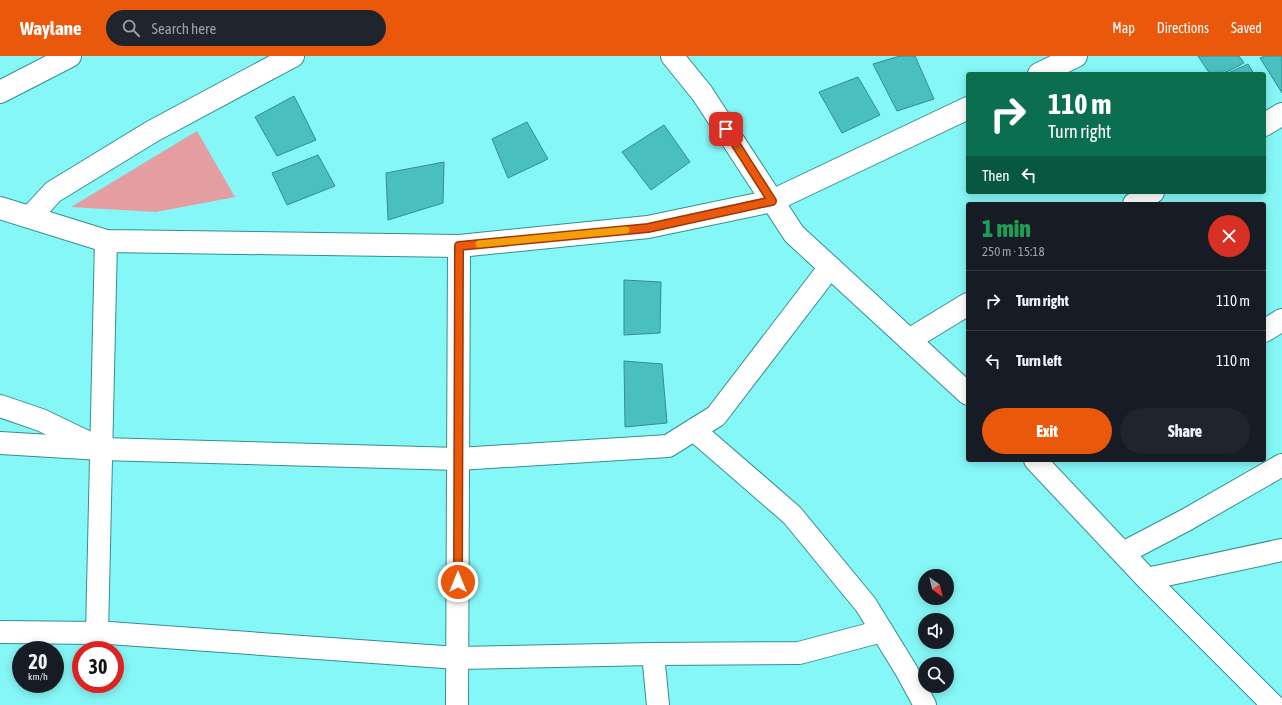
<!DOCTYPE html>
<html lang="en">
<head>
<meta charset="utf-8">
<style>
	:root { --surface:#171b24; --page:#20242c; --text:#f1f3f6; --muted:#9ea1a6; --line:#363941; --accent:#ea580c }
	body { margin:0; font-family:"Asap Condensed",sans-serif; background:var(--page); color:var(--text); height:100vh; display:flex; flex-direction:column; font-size:15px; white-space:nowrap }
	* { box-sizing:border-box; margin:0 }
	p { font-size:13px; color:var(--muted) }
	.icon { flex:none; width:22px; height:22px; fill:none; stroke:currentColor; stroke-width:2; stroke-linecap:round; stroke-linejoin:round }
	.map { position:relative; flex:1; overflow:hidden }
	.side { position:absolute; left:966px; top:146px; width:300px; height:260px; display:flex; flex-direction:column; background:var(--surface); border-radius:4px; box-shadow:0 2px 10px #0003 }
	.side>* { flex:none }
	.hud { position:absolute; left:966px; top:16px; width:300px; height:122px; border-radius:4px; box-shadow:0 2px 10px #0003; background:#0b6e4f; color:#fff; overflow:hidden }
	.needle { width:26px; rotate:146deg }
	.tools { position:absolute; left:918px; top:513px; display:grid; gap:8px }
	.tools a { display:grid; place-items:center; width:36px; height:36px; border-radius:50%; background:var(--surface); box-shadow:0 2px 10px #0003; font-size:20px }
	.speed { position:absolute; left:12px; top:585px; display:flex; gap:8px; font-size:20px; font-weight:700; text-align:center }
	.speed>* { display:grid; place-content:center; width:52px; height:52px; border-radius:50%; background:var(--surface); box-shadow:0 2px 10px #0003; line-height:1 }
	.speed small { font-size:10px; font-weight:400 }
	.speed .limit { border:6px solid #d22; background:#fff; color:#111 }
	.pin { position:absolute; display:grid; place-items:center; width:34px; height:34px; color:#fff; margin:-17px; border-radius:8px; box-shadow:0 2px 6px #0006 }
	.me { position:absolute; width:44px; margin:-22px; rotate:0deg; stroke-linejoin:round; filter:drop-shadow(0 0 3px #0008) }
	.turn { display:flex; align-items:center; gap:14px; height:84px; padding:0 16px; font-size:18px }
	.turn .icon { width:52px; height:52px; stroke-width:2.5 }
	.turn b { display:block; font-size:28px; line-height:34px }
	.then { display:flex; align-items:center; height:38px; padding:0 16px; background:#0003; gap:8px; font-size:15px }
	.round { display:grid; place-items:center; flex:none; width:42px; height:42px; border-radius:21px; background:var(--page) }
	.summary { display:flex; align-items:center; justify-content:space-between; height:68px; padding:0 16px }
	h1 { font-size:24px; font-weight:800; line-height:30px; color:#1e9e55 }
	.button { display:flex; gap:8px; margin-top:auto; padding:8px 16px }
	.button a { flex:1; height:46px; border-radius:24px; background:var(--accent); color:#fff; font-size:16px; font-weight:800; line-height:46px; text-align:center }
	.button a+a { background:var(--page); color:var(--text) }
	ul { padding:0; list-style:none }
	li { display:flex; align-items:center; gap:12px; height:60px; padding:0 16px; border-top:1px solid var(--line) }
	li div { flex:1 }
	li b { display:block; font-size:15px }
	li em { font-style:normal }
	header { display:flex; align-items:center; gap:24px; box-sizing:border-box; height:56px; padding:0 20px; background:var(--accent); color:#fff }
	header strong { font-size:19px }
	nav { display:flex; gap:22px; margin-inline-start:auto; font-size:14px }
	.search { width:280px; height:36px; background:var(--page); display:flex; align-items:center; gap:10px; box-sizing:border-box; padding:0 14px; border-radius:22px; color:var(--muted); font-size:15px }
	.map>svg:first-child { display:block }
	.green { fill:#e49ea2 }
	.building { fill:#4abfc0; stroke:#358d8e }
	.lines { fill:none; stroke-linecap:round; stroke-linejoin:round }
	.minor-casing { stroke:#368e8f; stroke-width:24 }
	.minor { stroke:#fff; stroke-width:22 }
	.route-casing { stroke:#983908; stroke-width:10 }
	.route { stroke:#ea580c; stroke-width:7 }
	.slow { stroke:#f59e0b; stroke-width:7 }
</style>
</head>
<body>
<header>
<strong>Waylane</strong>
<div class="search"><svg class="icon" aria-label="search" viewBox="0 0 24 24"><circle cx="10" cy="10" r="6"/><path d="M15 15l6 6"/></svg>Search here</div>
<nav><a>Map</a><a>Directions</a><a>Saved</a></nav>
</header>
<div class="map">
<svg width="1282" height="649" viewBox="0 0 1282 649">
	<rect width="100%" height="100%" fill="#86f7f7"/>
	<path class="green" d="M197,75l38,66 -79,15 -85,-5z"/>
	<g class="building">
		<path d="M900,0h15l19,43 -37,12 -24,-47z"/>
		<path d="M1198,0h41l5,7 -21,11h-13z"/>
		<path d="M1265,0h17v37l-22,-35z"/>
		<path d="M1248,8l6,10h-28z"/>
		<path d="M858,21l22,38 -38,18 -23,-41z"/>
		<path d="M294,40l22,44 -39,16 -22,-39z"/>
		<path d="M527,66l21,37 -40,19 -16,-39z"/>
		<path d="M664,69l26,37 -39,28 -29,-38z"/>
		<path d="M318,99l17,31 -48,19 -15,-32z"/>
		<path d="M444,106l-1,41 -55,17 -2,-47z"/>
		<path d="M624,224l37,2 -1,51 -36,2z"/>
		<path d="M624,305l38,3 5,59 -42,4z"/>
	</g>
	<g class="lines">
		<defs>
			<g id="minor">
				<path d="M672,0l30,37 92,141 174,160"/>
				<path d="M1039,18l37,-18"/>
				<path d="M0,36l70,-36"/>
				<path d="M1264,69l18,-11"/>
				<path d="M1134,148l19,-12"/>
				<path d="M0,152l106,33 353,5 189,-19 124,-26 196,-93"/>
				<path d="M30,161l23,-25 100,-61 140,-75"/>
				<path d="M1264,275l18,-11"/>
				<path d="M909,284l59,-36"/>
				<path d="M0,350l41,14 50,24"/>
				<path d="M694,374l98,85 74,90 40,65 19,35"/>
				<path d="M0,387l101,6 357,10 210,-13 48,-30 114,-149"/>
				<path d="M1035,404l112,119 126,126"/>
				<path d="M1123,497l63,-33 96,-55"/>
				<path d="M1147,523l135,-29"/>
				<path d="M0,576l97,1 9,-392"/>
				<path d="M95,576l362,26 196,-4 5,51"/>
				<path d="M653,598l146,-1 83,-22"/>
				<path d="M457,649l2,-459"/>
			</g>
		</defs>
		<use href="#minor" class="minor-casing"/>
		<use href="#minor" class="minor"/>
	</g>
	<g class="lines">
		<defs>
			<path id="route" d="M458,526l1,-336 189,-18 124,-27 -46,-72"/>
		</defs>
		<use href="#route" class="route-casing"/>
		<use href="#route" class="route"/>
		<path class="slow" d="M479,188l147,-14"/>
	</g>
</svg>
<div class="tools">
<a><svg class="needle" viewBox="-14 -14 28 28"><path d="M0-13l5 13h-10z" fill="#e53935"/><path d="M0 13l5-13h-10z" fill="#9ea1a6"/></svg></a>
<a><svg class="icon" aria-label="sound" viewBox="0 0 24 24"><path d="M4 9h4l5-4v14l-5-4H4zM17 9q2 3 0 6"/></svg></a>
<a><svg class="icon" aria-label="search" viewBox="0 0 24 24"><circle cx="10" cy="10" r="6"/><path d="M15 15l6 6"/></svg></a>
</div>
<div class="speed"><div>20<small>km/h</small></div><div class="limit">30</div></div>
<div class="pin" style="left:726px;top:73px;background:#d93025"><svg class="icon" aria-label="arrive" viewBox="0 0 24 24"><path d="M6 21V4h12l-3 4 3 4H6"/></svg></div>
<svg class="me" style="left:458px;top:526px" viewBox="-20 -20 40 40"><circle r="17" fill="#ea580c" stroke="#fff" stroke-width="3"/><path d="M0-11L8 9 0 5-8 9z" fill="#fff"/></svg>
<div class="hud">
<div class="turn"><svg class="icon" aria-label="right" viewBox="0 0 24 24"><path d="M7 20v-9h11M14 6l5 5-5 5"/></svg><div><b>110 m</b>Turn right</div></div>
<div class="then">Then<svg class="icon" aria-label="left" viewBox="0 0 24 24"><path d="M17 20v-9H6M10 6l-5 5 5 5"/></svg></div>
</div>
<section class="side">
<div class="summary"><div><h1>1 min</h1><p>250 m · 15:18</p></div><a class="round" style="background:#d93025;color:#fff"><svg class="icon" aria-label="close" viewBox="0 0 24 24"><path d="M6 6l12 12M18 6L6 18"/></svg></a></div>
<ul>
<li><svg class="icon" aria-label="right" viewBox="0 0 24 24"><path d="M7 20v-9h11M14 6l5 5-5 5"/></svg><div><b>Turn right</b></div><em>110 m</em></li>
<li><svg class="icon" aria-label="left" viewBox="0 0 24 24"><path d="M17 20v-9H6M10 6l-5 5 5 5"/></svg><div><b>Turn left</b></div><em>110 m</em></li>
</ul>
<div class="button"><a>Exit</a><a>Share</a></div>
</section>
</div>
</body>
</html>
